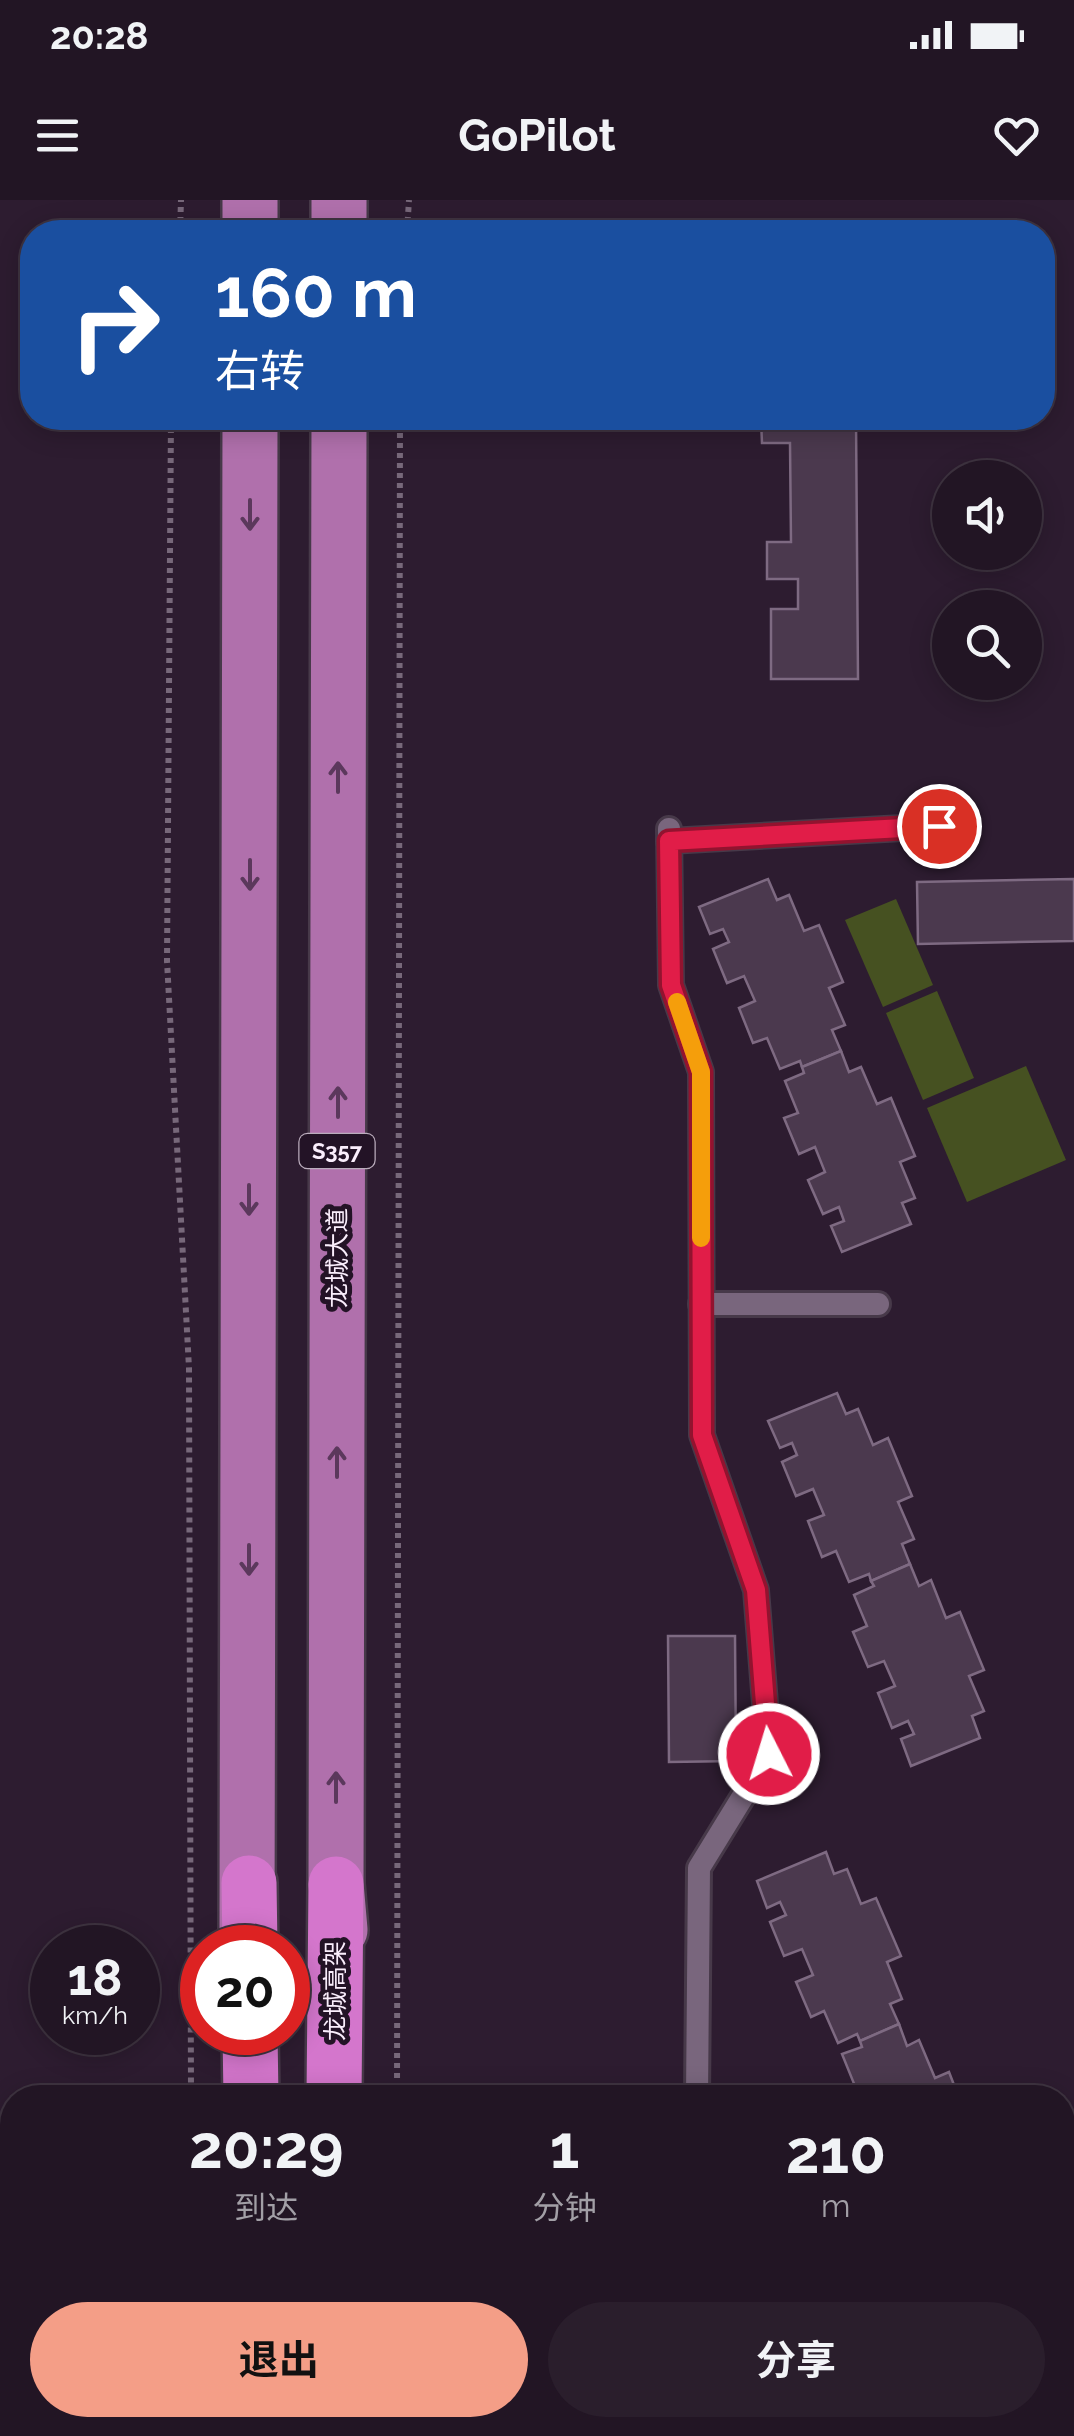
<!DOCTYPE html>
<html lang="zh">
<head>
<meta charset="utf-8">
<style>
	:root { --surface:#221524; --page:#2a1e2c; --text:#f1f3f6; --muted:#a29fa6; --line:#3f3441; --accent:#f49e87 }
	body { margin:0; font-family:Raleway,"Noto Sans SC",sans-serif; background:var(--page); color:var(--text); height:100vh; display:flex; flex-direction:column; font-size:38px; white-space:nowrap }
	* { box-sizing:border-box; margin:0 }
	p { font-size:32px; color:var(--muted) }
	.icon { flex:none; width:55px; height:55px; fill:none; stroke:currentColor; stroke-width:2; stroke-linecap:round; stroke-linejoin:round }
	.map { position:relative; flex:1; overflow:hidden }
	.details { position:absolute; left:0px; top:1885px; width:1075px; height:352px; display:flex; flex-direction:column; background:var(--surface); border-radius:40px 40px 0 0; box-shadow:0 5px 25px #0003,0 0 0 2px var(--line) }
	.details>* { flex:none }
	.hud { position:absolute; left:20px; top:20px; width:1035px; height:210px; border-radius:40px; box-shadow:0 5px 25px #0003,0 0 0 2px var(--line); background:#1a4fa0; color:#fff; overflow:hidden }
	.controls { position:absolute; left:932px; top:260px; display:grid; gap:20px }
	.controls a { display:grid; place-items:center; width:110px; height:110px; border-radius:50%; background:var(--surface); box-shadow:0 5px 25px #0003,0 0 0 2px var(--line); font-size:50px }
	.speed { position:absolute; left:30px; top:1725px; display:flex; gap:20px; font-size:50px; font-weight:700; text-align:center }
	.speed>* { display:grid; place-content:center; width:130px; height:130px; border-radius:50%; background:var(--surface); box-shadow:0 5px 25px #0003,0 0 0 2px var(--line); line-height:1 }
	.speed small { font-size:25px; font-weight:400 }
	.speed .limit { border:15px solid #d22; background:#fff; color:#111 }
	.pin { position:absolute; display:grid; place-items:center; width:85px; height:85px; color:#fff; margin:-42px; border:5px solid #fff; border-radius:50%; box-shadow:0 2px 10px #0007 }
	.me { position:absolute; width:110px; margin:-55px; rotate:355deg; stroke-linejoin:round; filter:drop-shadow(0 0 8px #0008) }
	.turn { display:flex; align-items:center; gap:35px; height:210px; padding:0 30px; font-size:45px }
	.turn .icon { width:130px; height:130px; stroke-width:2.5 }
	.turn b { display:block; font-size:70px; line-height:85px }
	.eta { display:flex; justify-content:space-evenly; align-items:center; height:170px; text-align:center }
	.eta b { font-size:60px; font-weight:700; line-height:70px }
	.primary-button { display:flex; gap:20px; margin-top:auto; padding:20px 30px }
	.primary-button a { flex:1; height:115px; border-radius:60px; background:var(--accent); color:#111; font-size:40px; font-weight:700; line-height:115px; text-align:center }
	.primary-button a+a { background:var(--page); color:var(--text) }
	.status { display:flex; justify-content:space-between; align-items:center; height:70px; padding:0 50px; background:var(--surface); direction:ltr }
	.status svg { height:28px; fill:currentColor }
	header { display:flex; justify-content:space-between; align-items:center; height:130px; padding:0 30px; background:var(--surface); font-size:45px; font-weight:700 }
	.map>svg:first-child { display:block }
	.green { fill:#465121 }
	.building { fill:#4b394e; stroke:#7e6a82; stroke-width:2.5 }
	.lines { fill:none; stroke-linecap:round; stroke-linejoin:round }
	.lane-casing { stroke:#473949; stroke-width:28 }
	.primary-casing { stroke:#473949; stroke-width:60 }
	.highway-casing { stroke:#473949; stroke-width:60 }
	.path { stroke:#77687a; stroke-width:6; stroke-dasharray:5 5; stroke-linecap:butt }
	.lane { stroke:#79667d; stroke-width:22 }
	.primary { stroke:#b070ac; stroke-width:55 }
	.highway { stroke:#d476cc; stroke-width:55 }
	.oneway { stroke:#5b385c }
	.route-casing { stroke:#92132f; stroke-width:25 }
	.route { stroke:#e11d48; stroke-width:18 }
	.slow { stroke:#f59e0b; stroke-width:18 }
	.labels { text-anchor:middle; stroke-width:10; stroke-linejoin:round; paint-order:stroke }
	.shield { fill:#231326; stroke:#baacbc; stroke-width:2.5 }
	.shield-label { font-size:22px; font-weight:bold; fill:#faeefc }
	.street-label { font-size:25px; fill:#faeefc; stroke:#231326 }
</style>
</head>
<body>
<div class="status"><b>20:28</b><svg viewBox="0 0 49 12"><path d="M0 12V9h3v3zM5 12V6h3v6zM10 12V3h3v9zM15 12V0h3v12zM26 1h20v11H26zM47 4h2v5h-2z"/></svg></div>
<header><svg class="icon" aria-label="menu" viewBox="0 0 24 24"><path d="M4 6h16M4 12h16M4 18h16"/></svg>GoPilot<svg class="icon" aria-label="heart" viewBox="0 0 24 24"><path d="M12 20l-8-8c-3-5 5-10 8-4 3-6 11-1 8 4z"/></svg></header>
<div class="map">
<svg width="1074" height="2236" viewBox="0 0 1074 2236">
	<rect width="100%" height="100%" fill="#2d1c30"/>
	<g class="green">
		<path d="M896,699l37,86 -50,22 -38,-87z"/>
		<path d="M937,791l37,87 -51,22 -37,-87z"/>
		<path d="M1026,866l40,94 -99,42 -40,-94z"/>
	</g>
	<g class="building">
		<path d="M789,218h67l2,261h-87v-70h27v-30h-31v-37h24l-1,-99h-28l-1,-23z"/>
		<path d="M768,679l9,21 12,-5 15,36 15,-6 24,57 -14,6 16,37 -13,5 9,21 -39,16 -2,-6 -20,8 -13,-31 -14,5 -14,-35 16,-7 -11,-25 -17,7 -14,-34 16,-7 -6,-13 -13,5 -11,-27z"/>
		<path d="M1074,679v62l-156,3 -1,-62z"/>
		<path d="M841,851l8,21 12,-5 16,37 14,-6 24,58 -15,6 15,36 -13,5 9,21 -69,28 -11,-26 13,-5 -5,-14 -16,7 -15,-34 17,-8 -10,-25 -16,7 -15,-36 14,-5 -13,-32 19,-8 -2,-6z"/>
		<path d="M837,1193l9,21 12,-5 15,36 15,-7 24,58 -14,6 16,37 -12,5 8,20 -39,17 -2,-7 -20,8 -13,-31 -14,6 -14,-36 16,-6 -11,-26 -17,7 -14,-34 15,-7 -5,-12 -12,5 -12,-27z"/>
		<path d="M910,1364l9,22 12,-6 15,38 14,-6 24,58 -15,6 15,35 -12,5 8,22 -69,28 -10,-27 13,-5 -6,-13 -16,7 -14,-35 17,-7 -11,-25 -16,6 -15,-35 14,-6 -13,-31 20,-9 -3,-5z"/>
		<path d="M668,1436h67l1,125 -67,1z"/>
		<path d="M826,1652l8,22 13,-5 14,35 15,-6 25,58 -14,6 15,37 -12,5 9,20 -39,17 -3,-7 -19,9 -14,-32 -13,6 -15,-35 17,-7 -11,-26 -18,7 -14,-34 16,-7 -6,-13 -13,6 -10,-27z"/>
		<path d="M899,1824l8,22 12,-6 16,38 14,-6 10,26h-115l-2,-6 13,-6 -13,-32 20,-7 -2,-6z"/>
		<path d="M779,2225h91l2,6 -9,5h-99l17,-7z"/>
	</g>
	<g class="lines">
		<defs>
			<g id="lane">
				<path d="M669,629l2,156 30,87 1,363 54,155 13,164 -70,114 -2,230"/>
				<path d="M669,641l270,-15"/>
				<path d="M701,1104h177"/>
				<path d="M694,2236v-11"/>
			</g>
			<g id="primary">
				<path d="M250,32v-32"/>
				<path d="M339,32v-32"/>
				<path d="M339,218l-3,1466 4,46"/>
				<path d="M247,1730l3,-1512"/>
				<path d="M361,2236v-11"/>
			</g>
			<g id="highway">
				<path d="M249,1683l1,65"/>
				<path d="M250,1832l1,66"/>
				<path d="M334,1898l2,-214"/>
				<path d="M253,2225v11"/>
				<path d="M332,2236v-11"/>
			</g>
		</defs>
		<use href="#lane" class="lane-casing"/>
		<use href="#primary" class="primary-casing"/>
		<use href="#highway" class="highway-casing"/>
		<g class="path">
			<path d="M180,32l1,-32"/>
			<path d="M407,32l2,-32"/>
			<path d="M171,218l-4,543 22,407 2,730"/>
			<path d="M397,1898l3,-1680"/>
			<path d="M190,2236l1,-11"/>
		</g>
		<use href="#lane" class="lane"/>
		<use href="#primary" class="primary"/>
		<use href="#highway" class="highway"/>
	</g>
	<defs><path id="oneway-shaft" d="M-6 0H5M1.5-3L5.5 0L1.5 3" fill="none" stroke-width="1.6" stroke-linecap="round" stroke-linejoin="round" transform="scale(2.5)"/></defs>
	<g class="oneway">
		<use href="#oneway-shaft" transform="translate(250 315) rotate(90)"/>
		<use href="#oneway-shaft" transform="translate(338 577) rotate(-90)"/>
		<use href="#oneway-shaft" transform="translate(250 675) rotate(90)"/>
		<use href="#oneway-shaft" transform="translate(338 902) rotate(-90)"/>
		<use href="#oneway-shaft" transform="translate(249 1000) rotate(90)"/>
		<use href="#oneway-shaft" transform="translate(337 1262) rotate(-90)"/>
		<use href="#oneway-shaft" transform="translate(249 1360) rotate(90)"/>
		<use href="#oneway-shaft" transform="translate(336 1587) rotate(-90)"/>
	</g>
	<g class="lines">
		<defs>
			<path id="route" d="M769,1554l-13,-164 -54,-155 -1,-363 -30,-87 -2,-144 270,-15"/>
		</defs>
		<use href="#route" class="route-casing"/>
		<use href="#route" class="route"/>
		<path class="slow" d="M677,802l24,70v166"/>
	</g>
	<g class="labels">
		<rect class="shield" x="299.5" y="934" width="75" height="34" rx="8"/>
		<g class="shield-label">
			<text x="337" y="959">S357</text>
		</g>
		<g class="street-label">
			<text transform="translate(337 1058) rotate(-90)" y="9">龙城大道</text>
			<text transform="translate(335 1791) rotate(-90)" y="9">龙城高架</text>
		</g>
	</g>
</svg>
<div class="controls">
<a><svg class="icon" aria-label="sound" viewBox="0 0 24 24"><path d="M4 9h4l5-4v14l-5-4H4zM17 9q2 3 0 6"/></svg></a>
<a><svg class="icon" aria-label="search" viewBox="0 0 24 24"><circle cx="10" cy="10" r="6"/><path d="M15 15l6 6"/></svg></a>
</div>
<div class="speed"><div>18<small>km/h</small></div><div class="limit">20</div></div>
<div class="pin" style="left:939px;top:626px;background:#d93025"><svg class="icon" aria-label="arrive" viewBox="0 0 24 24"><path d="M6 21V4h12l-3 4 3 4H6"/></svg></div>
<svg class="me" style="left:769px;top:1554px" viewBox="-20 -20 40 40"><circle r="17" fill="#e11d48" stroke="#fff" stroke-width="3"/><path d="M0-11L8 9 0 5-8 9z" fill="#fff"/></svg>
<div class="hud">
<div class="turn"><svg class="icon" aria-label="right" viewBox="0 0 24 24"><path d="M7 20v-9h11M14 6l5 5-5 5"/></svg><div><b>160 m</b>右转</div></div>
</div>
<section class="details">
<div class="eta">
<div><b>20:29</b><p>到达</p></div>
<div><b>1</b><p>分钟</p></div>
<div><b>210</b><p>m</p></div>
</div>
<div class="primary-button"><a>退出</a><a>分享</a></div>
</section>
</div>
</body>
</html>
